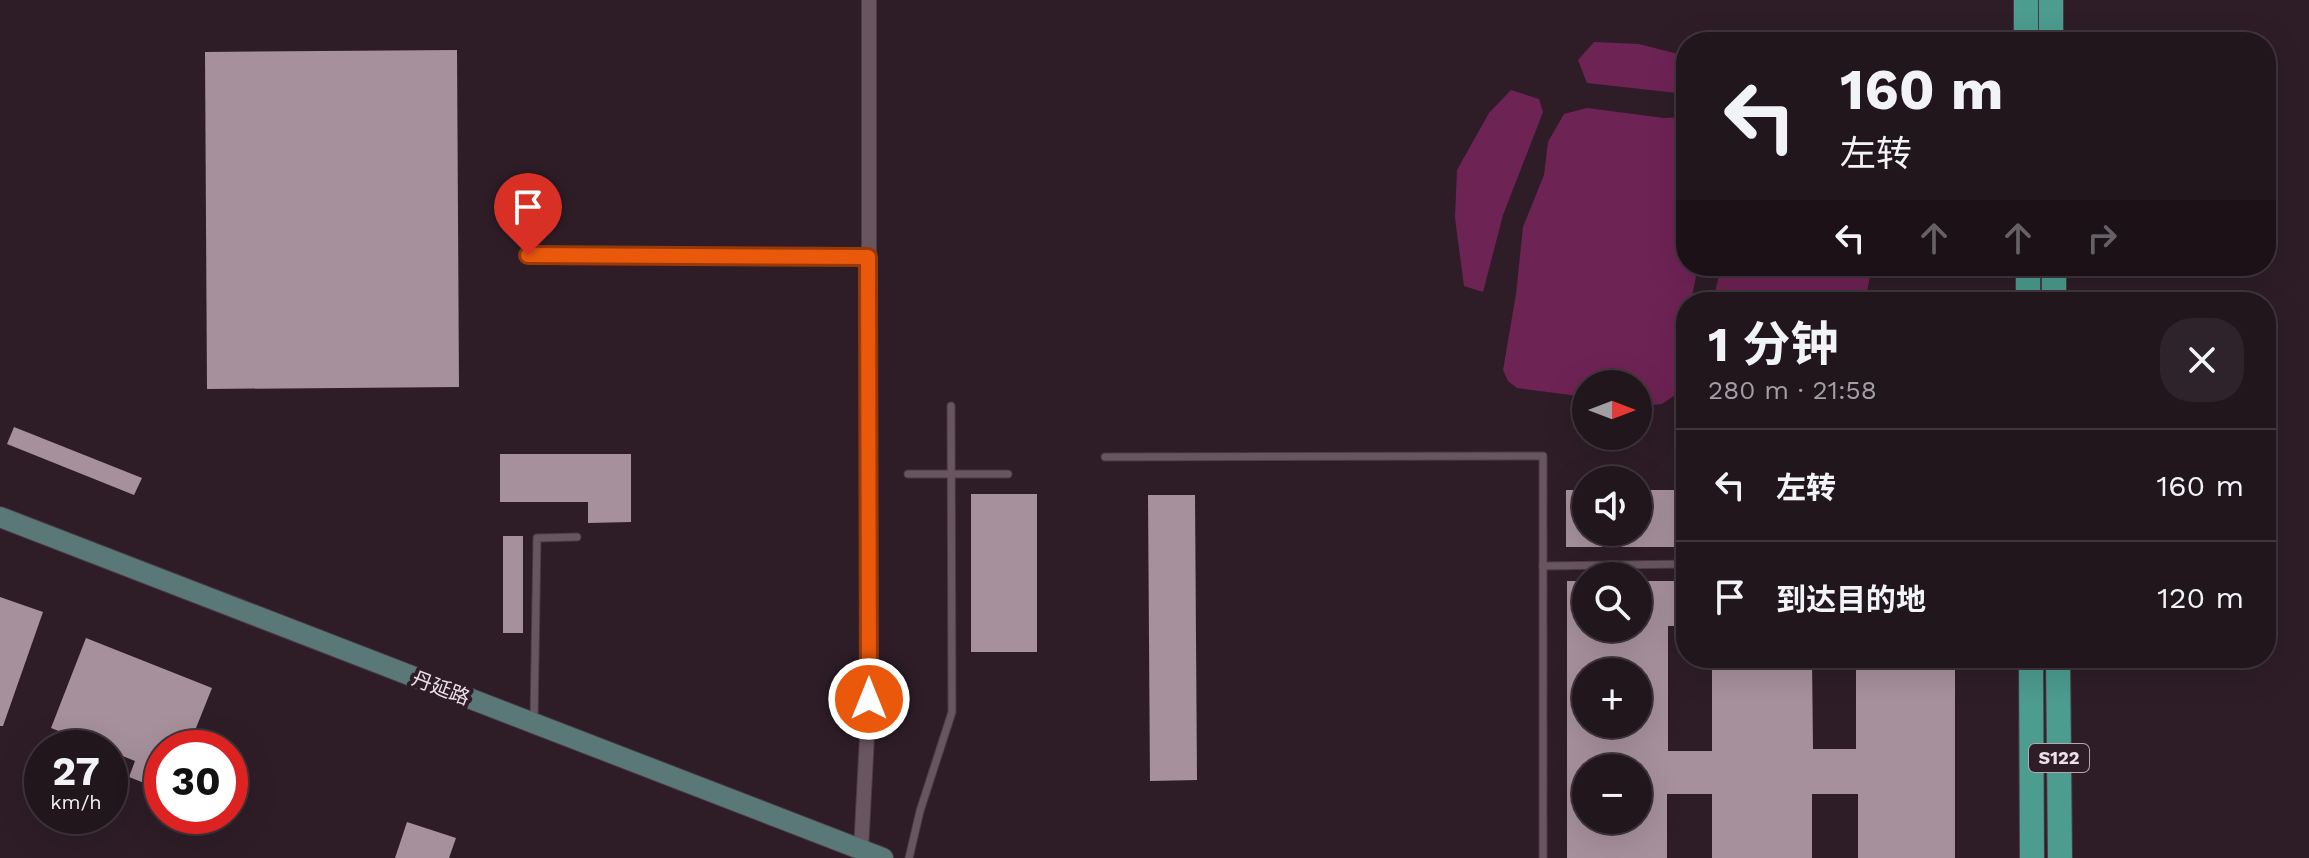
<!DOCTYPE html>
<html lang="zh">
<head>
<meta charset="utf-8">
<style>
	:root { --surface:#22161d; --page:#2e232a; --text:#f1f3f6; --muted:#a29fa4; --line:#3f353b }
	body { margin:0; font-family:"Work Sans","Noto Sans SC",sans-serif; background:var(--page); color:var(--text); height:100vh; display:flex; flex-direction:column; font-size:30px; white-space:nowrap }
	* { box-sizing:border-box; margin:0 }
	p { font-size:26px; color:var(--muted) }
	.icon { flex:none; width:44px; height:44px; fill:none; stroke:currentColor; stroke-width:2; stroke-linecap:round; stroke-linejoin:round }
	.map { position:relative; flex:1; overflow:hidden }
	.side { position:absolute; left:1676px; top:292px; width:600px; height:376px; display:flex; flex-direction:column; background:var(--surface); border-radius:32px; box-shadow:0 8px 32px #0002,0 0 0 2px var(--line) }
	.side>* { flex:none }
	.guide { position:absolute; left:1676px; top:32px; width:600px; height:244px; border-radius:32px; box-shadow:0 8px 32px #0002,0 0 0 2px var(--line); background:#22161d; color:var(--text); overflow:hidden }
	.needle { width:52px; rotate:90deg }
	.fabs { position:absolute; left:1572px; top:370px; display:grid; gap:16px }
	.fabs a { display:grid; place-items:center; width:80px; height:80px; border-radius:50%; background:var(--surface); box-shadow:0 8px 32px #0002,0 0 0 2px var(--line); font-size:40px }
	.speed { position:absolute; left:24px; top:730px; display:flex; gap:16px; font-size:40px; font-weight:700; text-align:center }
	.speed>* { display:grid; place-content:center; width:104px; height:104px; border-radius:50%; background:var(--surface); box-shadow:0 8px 32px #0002,0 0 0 2px var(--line); line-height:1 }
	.speed small { font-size:20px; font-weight:400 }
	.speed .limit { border:12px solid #d22; background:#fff; color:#111 }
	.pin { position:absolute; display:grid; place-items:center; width:68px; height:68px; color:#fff; margin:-82px -34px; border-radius:50% 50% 50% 0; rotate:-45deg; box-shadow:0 0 8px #0007 }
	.pin .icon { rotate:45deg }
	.me { position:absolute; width:88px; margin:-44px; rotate:0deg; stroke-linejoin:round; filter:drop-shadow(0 0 6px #0008) }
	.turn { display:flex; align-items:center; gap:28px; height:168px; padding:0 32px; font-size:36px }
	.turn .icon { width:104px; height:104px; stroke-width:2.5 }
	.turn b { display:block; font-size:56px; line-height:68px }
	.lanes { display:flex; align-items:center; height:76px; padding:0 32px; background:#0003; justify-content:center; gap:40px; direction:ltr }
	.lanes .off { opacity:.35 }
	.round { display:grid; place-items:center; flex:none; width:84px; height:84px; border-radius:32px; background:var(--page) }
	.headline { display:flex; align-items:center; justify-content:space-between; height:136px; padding:0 32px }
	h1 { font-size:48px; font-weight:700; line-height:60px }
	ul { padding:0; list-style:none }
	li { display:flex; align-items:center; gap:24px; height:112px; padding:0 32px; border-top:2px solid var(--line) }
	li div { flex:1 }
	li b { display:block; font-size:30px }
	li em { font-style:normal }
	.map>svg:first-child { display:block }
	.water { fill:#6e2355 }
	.building { fill:#a6909c; fill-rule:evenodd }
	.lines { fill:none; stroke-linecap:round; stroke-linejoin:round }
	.lane-casing { stroke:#493b44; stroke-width:9 }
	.street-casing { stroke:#493b44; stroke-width:16 }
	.secondary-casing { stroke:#493b44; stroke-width:22 }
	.primary-casing { stroke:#493b44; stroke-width:26 }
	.lane { stroke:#695560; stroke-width:7 }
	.street { stroke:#695560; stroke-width:14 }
	.secondary { stroke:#5a7877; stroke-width:20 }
	.primary { stroke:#4c9c8f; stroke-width:24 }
	.route-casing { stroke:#983908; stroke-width:20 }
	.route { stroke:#ea580c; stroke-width:14 }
	.labels { text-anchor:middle; stroke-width:8; stroke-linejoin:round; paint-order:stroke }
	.shield { fill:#2e1d27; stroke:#b3a6ad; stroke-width:2 }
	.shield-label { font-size:18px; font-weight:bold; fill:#ece0e7 }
	.street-label { font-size:20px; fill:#ece0e7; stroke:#2e1d27 }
</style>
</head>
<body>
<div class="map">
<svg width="2309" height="858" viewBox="0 0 2309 858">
	<rect width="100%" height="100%" fill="#2e1d27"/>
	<g class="water">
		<path d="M1594,42l45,2 47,12v38l-99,-11 -9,-23z"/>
		<path d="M1511,90l28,9 4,13 -40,103 -20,77 -19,-6 -9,-68 2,-48 32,-57z"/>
		<path d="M1587,108l77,10 22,-1v149h12l-7,36h-5v30l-8,61 -16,11 -24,2v-22h-52v13l-69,-9 -9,-7 -5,-11 13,-76 7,-67 21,-52 4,-33 16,-28z"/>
		<path d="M1721,266h151l-7,36h-152z"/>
	</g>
	<g class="building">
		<path d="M457,50l2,337 -252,2 -2,-337z"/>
		<path d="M14,427l128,51 -8,17 -127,-51z"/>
		<path d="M500,454h131v68l-43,1v-21h-88z"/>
		<path d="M1566,490h20v42h52v-42h48v57h-120z"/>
		<rect x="971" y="494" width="66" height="158"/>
		<path d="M1148,495h47l2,285 -47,1z"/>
		<rect x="503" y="536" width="20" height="97"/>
		<path d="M1567,581h19v47h52v-47h48v45h-18v125h44v-93h100l1,91h43v-91h99v200h-97v-64h-46v64h-100v-64h-45v64h-100zM1586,672h52v52h-52zM1586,768h52v52h-52z"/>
		<path d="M0,597l43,15 -40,114h-3z"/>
		<path d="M86,638l126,50 -24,60h-26v42l-33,-13 6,-16 -25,-10v-3h-8l-51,-20z"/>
		<path d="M407,822l49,16 -7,20h-54z"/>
	</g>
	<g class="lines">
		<defs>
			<g id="lane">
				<path d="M528,255l340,2"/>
				<path d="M1105,457l438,-1v402"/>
				<path d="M908,474h100"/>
				<path d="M1543,566l143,-2"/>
				<path d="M534,720l3,-182 40,-1"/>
				<path d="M909,858l11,-47 32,-99 -1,-306"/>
			</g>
			<path id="street" d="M861,850l8,-151v-699"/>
			<path id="secondary" d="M0,517l883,341"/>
			<g id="primary">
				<path d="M2026,0v42"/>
				<path d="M2051,0v42"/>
				<path d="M2028,266v36"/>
				<path d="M2054,266v36"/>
				<path d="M2031,658l1,200"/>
				<path d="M2058,658l2,200"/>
			</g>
		</defs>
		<use href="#lane" class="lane-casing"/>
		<use href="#street" class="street-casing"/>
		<use href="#secondary" class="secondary-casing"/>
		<use href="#primary" class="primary-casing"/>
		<use href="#lane" class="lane"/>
		<use href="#street" class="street"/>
		<use href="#secondary" class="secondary"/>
		<use href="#primary" class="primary"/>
	</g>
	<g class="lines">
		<defs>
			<path id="route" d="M528,255l340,2 1,442"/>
		</defs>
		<use href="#route" class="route-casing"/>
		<use href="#route" class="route"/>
	</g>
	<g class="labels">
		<rect class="shield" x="2029" y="744" width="60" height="28" rx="6"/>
		<g class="shield-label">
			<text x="2059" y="764">S122</text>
		</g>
		<g class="street-label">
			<text transform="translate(441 688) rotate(21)" y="7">丹延路</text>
		</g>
	</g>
</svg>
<div class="fabs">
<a><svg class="needle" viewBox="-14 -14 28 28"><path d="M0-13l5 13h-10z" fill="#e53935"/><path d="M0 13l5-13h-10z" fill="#a29fa4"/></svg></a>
<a><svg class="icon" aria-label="sound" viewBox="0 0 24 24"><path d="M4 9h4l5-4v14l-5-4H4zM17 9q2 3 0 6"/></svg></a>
<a><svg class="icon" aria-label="search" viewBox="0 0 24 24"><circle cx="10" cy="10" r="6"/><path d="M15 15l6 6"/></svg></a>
<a>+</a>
<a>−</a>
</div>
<div class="speed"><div>27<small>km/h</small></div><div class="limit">30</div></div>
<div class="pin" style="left:528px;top:255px;background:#d93025"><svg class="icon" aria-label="arrive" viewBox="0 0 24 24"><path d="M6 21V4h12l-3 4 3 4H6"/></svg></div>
<svg class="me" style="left:869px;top:699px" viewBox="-20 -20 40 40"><circle r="17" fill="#ea580c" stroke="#fff" stroke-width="3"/><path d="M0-11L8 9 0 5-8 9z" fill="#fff"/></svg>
<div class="guide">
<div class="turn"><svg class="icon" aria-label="left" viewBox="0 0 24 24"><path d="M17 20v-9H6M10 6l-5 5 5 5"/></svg><div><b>160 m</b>左转</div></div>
<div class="lanes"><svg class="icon" aria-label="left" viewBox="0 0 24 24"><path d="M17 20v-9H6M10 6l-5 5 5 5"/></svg><svg class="icon off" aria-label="ahead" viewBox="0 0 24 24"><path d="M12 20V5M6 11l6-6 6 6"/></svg><svg class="icon off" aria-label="ahead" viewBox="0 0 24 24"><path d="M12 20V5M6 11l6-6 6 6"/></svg><svg class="icon off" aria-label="right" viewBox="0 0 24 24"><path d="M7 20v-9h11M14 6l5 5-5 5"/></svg></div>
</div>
<section class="side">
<div class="headline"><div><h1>1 分钟</h1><p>280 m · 21:58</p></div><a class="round"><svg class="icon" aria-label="close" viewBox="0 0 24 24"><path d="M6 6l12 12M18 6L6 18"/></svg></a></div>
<ul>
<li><svg class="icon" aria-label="left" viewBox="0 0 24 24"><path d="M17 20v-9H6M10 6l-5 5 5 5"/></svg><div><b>左转</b></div><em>160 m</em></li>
<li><svg class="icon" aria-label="arrive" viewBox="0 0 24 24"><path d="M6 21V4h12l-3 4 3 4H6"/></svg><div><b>到达目的地</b></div><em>120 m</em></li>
</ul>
</section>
</div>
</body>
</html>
